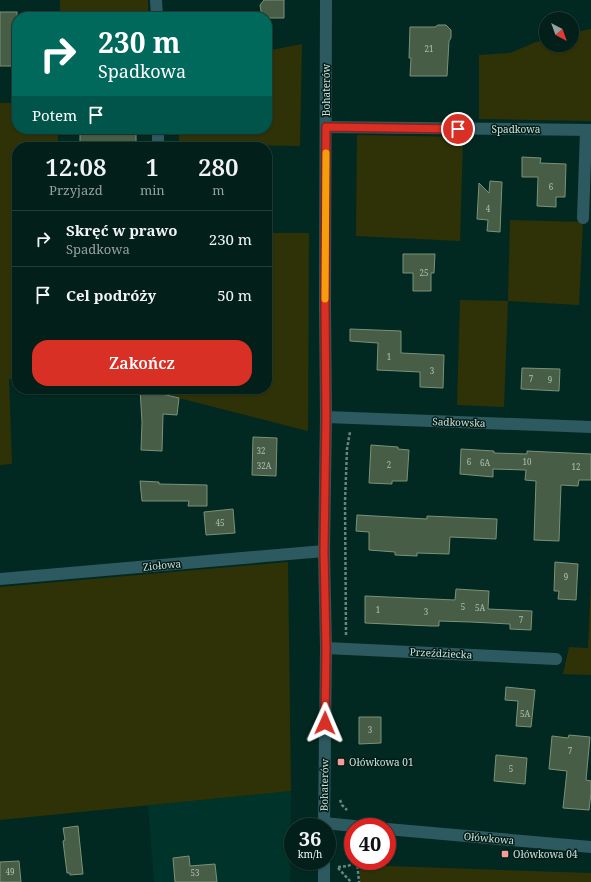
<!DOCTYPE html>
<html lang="pl">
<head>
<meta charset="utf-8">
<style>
	:root { --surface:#021f19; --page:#102c26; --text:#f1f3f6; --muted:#96a2a2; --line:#233d38; --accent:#d93025 }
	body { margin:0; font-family:"Noto Serif",serif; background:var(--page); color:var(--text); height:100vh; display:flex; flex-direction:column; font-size:15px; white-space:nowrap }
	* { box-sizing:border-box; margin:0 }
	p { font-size:13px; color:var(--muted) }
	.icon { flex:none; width:22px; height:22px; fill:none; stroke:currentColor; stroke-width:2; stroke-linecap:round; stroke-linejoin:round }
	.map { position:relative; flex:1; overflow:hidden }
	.details { position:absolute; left:12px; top:142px; width:260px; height:252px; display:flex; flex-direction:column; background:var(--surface); border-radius:16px; box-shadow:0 1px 3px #0004,0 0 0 1px var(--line) }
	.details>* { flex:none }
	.hud { position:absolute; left:12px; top:12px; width:260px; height:122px; border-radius:16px; box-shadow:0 1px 3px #0004,0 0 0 1px var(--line); background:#00695c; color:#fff; overflow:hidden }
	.needle { width:26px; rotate:139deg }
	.buttons { position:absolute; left:539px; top:12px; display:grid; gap:8px }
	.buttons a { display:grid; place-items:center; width:40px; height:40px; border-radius:50%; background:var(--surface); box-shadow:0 1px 3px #0004,0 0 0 1px var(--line); font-size:20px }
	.speed { position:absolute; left:284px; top:818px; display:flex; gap:8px; font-size:20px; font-weight:700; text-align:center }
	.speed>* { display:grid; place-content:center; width:52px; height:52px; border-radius:50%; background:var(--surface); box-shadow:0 1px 3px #0004,0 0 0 1px var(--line); line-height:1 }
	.speed small { font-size:10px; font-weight:400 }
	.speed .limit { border:6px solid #d22; background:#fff; color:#111 }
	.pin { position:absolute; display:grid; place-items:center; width:34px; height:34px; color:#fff; margin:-17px; border:2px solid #fff; border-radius:50%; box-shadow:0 1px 4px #0007 }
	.me { position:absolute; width:44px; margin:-22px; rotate:1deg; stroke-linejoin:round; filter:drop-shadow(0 0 3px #0008) }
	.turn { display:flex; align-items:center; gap:14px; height:84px; padding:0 20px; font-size:18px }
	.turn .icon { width:52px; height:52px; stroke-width:2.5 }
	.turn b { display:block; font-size:28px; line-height:34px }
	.then { display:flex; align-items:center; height:38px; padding:0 20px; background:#0003; gap:8px; font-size:15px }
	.eta { display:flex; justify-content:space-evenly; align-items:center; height:68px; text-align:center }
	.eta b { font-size:24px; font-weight:600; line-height:28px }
	.cta { display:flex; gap:8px; margin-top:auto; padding:8px 20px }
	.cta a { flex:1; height:46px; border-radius:16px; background:var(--accent); color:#fff; font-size:16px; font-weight:600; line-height:46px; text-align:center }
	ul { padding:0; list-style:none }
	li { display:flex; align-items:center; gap:12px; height:56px; padding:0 20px; border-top:1px solid var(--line) }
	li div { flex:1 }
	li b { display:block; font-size:15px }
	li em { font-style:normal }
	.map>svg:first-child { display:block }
	.built { fill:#003329 }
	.green { fill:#2f3206 }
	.building { fill:#475d46; stroke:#7a9279 }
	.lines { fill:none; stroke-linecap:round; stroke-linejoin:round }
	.path { stroke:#68857e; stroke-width:2.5; stroke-dasharray:3 2; stroke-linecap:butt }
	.minor { stroke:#2d5a60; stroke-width:12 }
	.route-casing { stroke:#8d1f18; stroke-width:10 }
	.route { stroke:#d93025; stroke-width:7 }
	.slow { stroke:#f59e0b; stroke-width:7 }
	.poi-dot { fill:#f59b99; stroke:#031e18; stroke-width:1.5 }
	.labels { text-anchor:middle; stroke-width:3; stroke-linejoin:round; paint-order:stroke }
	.number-label { font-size:8px; fill:#acc0b6 }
	.street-label { font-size:10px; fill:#cde1db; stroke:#031e18 }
	.poi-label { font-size:10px; fill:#cde1db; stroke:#031e18; text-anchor:start }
</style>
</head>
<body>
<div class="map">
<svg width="591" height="882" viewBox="0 0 591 882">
	<rect width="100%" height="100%" fill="#022921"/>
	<path class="built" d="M291,791l-1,91h-136l-6,-77z"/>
	<g class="green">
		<rect x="60" y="0" width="88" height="17"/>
		<path d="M591,29v92l-112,-2v-64l31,-2 26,-11 10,-2v5h26v-12z"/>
		<path d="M302,44l-2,102 -121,-2v-15h88v-78z"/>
		<path d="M0,103h17v26h41v18h-41v232h-8l3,85 -12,1z"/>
		<path d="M357,135l106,2 -3,104 -104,-5z"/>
		<path d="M510,220l73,2 -4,83 -71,-4 -4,106 -47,-2 3,-105 48,1z"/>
		<path d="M267,233h42l-1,198 -129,-33 -39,-9h127z"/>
		<path d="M288,562l3,229 -291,29v-233z"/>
		<path d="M591,580v95l-28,-1 6,-27 19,1z"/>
		<path d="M360,865l231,8v9h-231z"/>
	</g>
	<g class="building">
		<path d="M264,0h20v18h-17v-1h-5l-2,-12z"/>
		<rect x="0" y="12" width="17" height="54"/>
		<path d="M438,25h8l5,5v8l-2,3 -2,35h-37l1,-18h-2l1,-31h25z"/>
		<path d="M86,129h50v18h-56v-16h6z"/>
		<path d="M522,157l19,1 -1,5 26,1 -1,33h-9v10l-19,-1 1,-29h-16z"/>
		<path d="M490,181l12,1 -2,50 -13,-1 1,-11 -11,-1 2,-36 10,10z"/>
		<path d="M403,254h32l-1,19h-3v18h-18v-18h-10z"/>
		<path d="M350,329l51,2v22l43,2 -1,33 -23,-1v-15l-43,-2 1,-27 -28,-2z"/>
		<path d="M522,368l38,1 -1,22 -38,-2z"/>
		<path d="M140,389l39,9 -2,17 -14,-1 -1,37 -21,-1 1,-28z"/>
		<path d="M253,437l24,1 -1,38 -24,-1z"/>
		<path d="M371,445l27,2v2l11,1 -2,31h-15v3l-23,-1z"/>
		<path d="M461,449l33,2v2l33,1v-3l64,3v26h-12l-1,6 -17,-1 -2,56 -25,-1 2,-59 -11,-1 1,-10 -33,-1v8l-33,-3z"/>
		<path d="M140,481l19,1v2l48,1v21h-19l1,-5h-47z"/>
		<path d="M233,509l2,24 -29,2 -2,-23z"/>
		<path d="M357,515l70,4v-3l70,3 -1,20 -46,-2 -1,17 -32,-1v3l-22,-1v-3l-26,-2v-18l-13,-1z"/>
		<path d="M555,562l23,2 -2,36 -18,-1 1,-8h-5z"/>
		<path d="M456,589l33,2 -1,18 44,2 -1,19 -21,-1v-5l-39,-2 -32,-1v5h-8l-66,-3v-27l90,4z"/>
		<path d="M506,687l29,3 -4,37 -15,-1 2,-25 -13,-1z"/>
		<path d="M359,717h22v26l-22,1z"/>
		<path d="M569,735l21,2 -4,43 5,1v12l-2,17 -26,-2 4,-37 -18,-2 3,-33 16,2z"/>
		<path d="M496,755l31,3 -2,26 -31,-3z"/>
		<path d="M78,826l5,48 -13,1v-2h-3l-4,-32 2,-1 -2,-12z"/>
		<path d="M189,856l1,10 25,-2 2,18h-42l-2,-24z"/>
		<path d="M19,861l2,21h-21v-20z"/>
	</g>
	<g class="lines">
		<g class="path">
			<path d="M346,635l-1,-133 2,-53 3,-17"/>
			<path d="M340,800l2,5 5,5"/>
			<path d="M357,861l2,21"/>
			<path d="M338,867l10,-1 10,-5"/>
			<path d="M338,868l13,14"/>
		</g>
		<g class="minor">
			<path d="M156,0l1,17"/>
			<path d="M326,127l265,3"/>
			<path d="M158,147v-18"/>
			<path d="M583,218l3,-88"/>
			<path d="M326,417l265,10"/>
			<path d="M0,579l324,-28"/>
			<path d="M326,648l230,11"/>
			<path d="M324,823l40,4"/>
			<path d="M324,827l2,-179 -2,-97 2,-134 -1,-111 1,-306"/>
			<path d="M387,829l204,18"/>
			<path d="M324,861v21"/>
		</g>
	</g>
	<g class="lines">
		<defs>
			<path id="route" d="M325,723l1,-75 -2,-97 2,-134 -1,-111 1,-179 132,2"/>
		</defs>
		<use href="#route" class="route-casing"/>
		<use href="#route" class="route"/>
		<path class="slow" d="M325,299l1,-146"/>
	</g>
	<g class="poi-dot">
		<rect x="337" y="758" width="8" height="8" rx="2"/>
		<rect x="501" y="850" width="8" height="8" rx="2"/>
	</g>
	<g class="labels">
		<g class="number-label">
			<text x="429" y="52">21</text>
			<text x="551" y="190">6</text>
			<text x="488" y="212">4</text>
			<text x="424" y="276">25</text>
			<text x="389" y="360">1</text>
			<text x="432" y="374">3</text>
			<text x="531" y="382">7</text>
			<text x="550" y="383">9</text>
			<text x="261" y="454">32</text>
			<text x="469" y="465">6</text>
			<text x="527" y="465">10</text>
			<text x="485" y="466">6A</text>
			<text x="389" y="468">2</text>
			<text x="264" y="469">32A</text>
			<text x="576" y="470">12</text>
			<text x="220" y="526">45</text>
			<text x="566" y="580">9</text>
			<text x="463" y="610">5</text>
			<text x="480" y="611">5A</text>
			<text x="378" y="613">1</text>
			<text x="426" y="615">3</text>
			<text x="521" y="623">7</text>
			<text x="525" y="717">5A</text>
			<text x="370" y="733">3</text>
			<text x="570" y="754">7</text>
			<text x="511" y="772">5</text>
			<text x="10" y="875">49</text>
			<text x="195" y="876">53</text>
		</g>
		<g class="street-label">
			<text transform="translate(326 90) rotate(-90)" y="4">Bohaterów</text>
			<text x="516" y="133">Spadkowa</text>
			<text transform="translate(459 422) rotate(2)" y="4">Sadkowska</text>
			<text transform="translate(162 565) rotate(-5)" y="4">Ziołowa</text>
			<text transform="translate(441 653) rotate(3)" y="4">Przeździecka</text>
			<text transform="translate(324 785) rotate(-89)" y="4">Bohaterów</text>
			<text transform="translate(489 838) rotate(5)" y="4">Ołówkowa</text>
		</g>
		<g class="poi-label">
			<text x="349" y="766">Ołówkowa 01</text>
			<text x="513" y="858">Ołówkowa 04</text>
		</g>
	</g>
</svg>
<div class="buttons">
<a><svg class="needle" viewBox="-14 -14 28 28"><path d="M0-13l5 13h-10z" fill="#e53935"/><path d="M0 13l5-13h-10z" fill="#96a2a2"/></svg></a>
</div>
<div class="speed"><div>36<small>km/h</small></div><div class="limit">40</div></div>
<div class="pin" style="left:458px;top:129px;background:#d93025"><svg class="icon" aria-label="arrive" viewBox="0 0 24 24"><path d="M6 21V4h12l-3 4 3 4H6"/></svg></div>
<svg class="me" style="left:325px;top:723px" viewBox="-20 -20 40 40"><path d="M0-17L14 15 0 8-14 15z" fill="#d93025" stroke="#fff" stroke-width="4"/></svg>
<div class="hud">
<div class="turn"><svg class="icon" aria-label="right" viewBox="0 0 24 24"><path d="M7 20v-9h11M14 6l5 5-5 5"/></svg><div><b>230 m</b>Spadkowa</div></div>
<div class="then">Potem<svg class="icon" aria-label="arrive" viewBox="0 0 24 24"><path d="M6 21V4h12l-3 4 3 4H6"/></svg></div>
</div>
<section class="details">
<div class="eta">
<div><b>12:08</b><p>Przyjazd</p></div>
<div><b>1</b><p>min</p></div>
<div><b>280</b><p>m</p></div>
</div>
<ul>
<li><svg class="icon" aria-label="right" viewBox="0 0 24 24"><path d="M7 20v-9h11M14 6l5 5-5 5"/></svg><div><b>Skręć w prawo</b><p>Spadkowa</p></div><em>230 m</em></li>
<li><svg class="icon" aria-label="arrive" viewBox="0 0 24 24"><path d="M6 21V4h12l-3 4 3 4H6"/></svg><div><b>Cel podróży</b></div><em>50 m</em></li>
</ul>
<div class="cta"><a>Zakończ</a></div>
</section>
</div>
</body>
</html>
